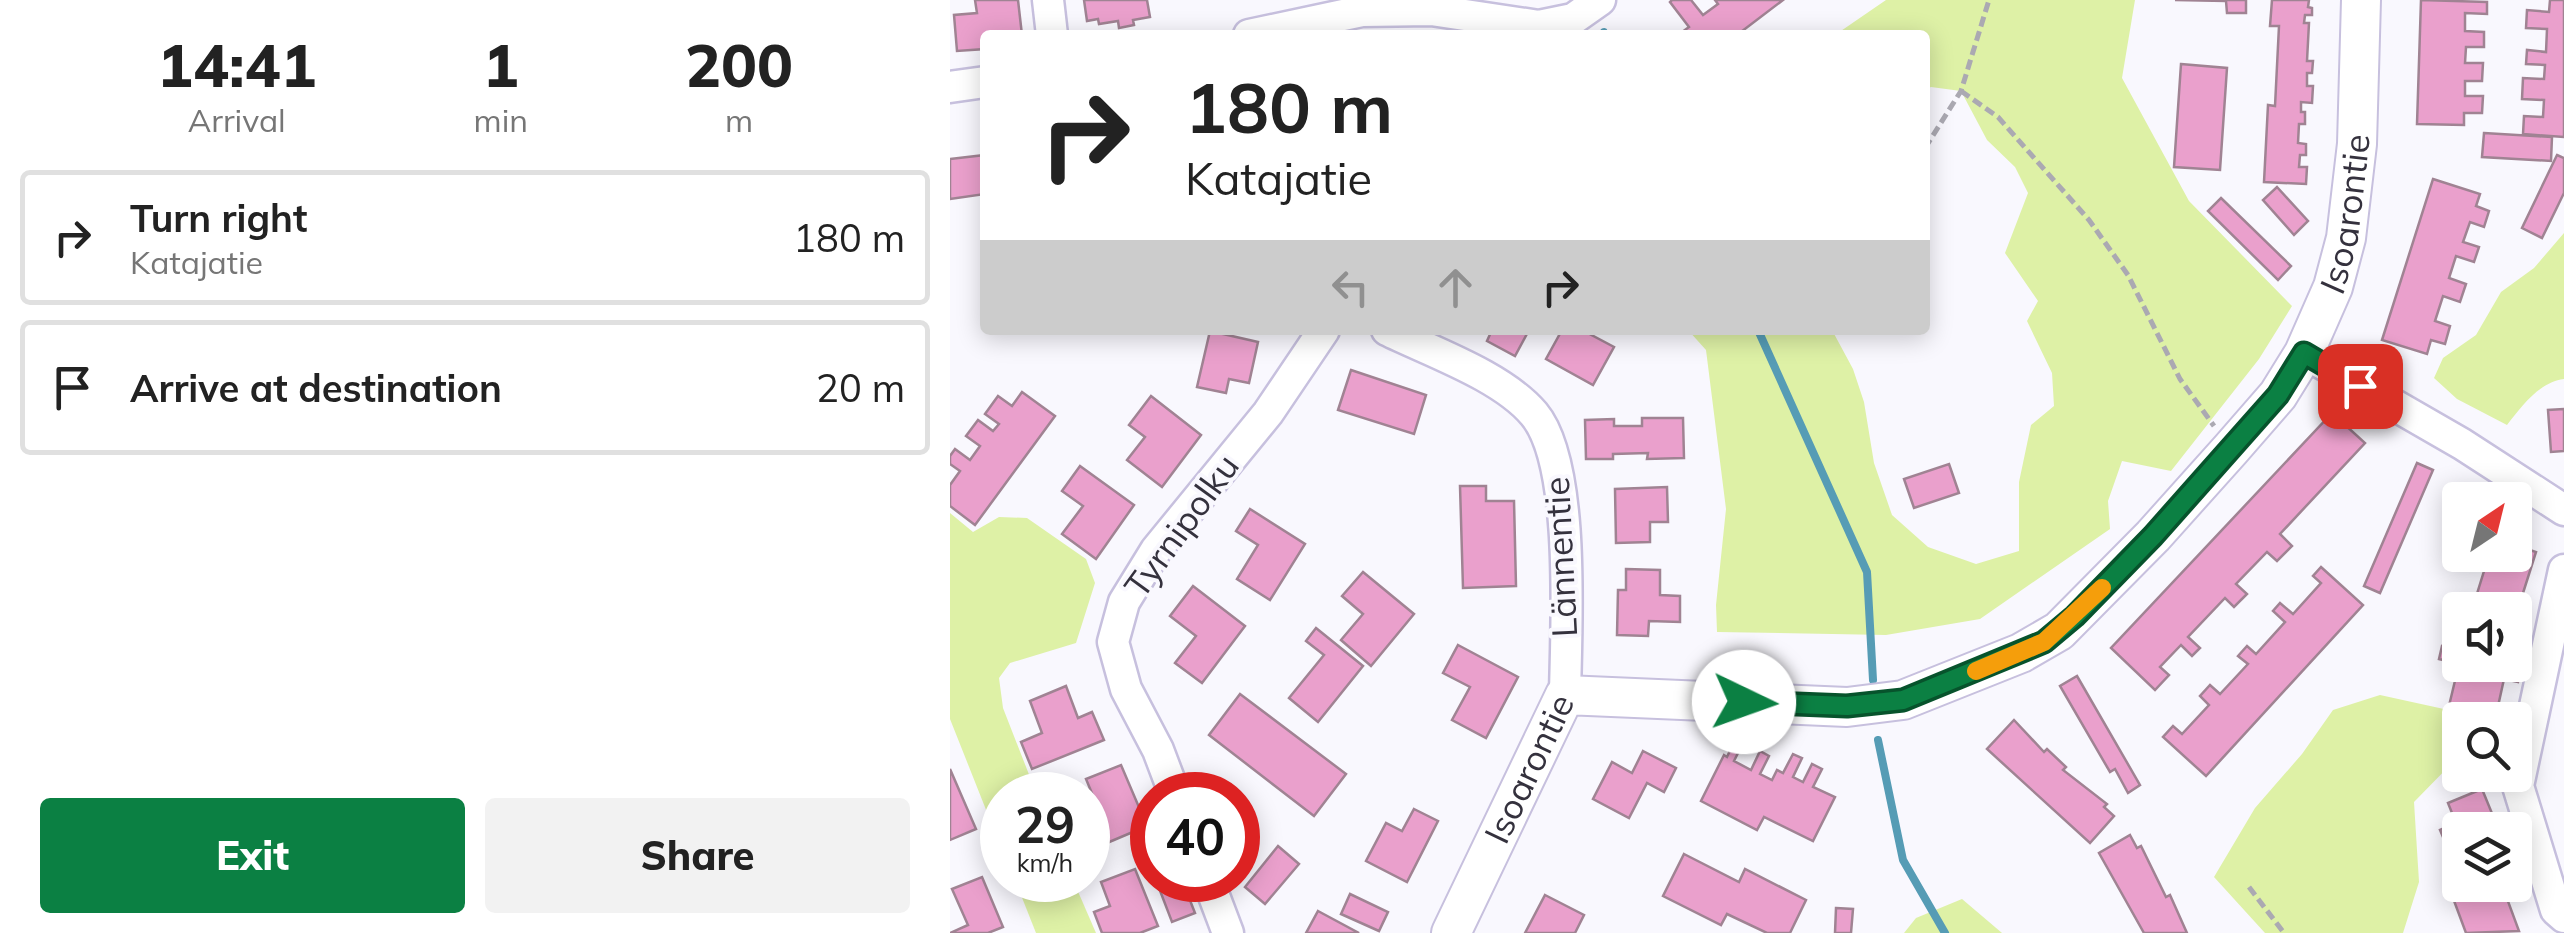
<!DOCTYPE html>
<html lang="en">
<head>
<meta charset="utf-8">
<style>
	:root { --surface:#fff; --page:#f2f2f2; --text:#222; --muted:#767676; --line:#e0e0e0; --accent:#0b8043 }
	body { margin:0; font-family:Mulish,sans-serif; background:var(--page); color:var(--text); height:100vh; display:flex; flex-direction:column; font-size:38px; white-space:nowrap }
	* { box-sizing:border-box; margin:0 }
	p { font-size:32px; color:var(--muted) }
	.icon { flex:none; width:55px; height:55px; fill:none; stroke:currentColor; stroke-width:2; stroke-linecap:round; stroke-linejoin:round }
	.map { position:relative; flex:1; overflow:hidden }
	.drawer { display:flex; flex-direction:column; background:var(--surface); width:950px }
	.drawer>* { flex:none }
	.top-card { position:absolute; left:30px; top:30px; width:950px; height:305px; border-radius:10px; box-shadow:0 5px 25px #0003; background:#fff; color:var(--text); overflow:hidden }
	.needle { width:65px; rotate:35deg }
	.fabs { position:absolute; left:1492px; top:482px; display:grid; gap:20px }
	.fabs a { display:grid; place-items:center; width:90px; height:90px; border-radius:10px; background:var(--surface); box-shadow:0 5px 25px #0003; font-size:50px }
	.speed { position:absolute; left:30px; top:772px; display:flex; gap:20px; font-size:50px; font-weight:700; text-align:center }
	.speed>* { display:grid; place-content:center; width:130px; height:130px; border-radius:50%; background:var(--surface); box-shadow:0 5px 25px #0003; line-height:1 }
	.speed small { font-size:25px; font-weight:400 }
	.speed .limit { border:15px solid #d22; background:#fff; color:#111 }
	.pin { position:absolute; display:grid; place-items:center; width:85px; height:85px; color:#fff; margin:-42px; border-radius:20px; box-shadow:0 5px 15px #0006 }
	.me { position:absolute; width:110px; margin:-55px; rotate:93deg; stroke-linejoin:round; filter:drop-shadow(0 0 8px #0008) }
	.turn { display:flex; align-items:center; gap:35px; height:210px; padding:0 40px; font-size:45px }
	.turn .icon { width:130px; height:130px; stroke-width:2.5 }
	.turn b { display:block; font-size:70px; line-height:85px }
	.lanes { display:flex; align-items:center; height:95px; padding:0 40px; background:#0003; justify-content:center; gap:50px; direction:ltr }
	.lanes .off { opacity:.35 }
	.eta { display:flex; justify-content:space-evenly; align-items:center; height:170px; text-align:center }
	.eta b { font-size:60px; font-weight:800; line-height:70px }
	.button { display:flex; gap:20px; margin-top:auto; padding:20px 40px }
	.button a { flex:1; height:115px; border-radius:10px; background:var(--accent); color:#fff; font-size:40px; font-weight:800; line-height:115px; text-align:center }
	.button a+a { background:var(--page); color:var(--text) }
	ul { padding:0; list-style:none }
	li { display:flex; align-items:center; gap:30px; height:135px; margin:0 20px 15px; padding:0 20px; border:5px solid var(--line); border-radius:10px }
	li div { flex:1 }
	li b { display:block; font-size:38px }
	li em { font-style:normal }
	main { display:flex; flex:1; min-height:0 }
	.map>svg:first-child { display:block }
	.green { fill:#def1a6 }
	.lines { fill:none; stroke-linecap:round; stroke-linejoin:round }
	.stream { stroke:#569cb5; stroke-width:8 }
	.building { fill:#eaa0cc; stroke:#a08393; stroke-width:2.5 }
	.minor-casing { stroke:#c7c0de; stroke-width:35 }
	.tertiary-casing { stroke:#c7c0de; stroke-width:42 }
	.path { stroke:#aba9b2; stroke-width:5; stroke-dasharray:10 5; stroke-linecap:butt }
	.minor { stroke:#fff; stroke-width:30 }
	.tertiary { stroke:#fff; stroke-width:38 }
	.route-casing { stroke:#07532c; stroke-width:25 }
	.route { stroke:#0b8043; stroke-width:18 }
	.slow { stroke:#f59e0b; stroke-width:18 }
	.labels { text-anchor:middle; stroke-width:8; stroke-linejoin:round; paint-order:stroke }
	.street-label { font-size:35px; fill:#34313d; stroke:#f9f8fe }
</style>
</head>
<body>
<main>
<section class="drawer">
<div class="eta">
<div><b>14:41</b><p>Arrival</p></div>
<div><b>1</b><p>min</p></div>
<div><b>200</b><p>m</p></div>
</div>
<ul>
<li><svg class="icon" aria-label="right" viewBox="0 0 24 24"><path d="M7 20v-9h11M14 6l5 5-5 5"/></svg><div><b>Turn right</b><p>Katajatie</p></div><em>180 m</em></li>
<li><svg class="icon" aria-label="arrive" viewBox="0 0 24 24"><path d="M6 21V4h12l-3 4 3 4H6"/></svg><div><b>Arrive at destination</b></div><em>20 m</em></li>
</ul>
<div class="button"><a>Exit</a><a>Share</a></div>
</section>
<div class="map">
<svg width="1614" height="933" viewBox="0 0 1614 933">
	<rect width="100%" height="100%" fill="#f9f8fe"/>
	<g class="green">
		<path d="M936,0h249l-13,78 67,123 103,105 -33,53 -88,112 -49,-10 -14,40 2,28 -130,90 -94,16 -169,-3 -1,-27 10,-96 -20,-159 -18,-20h144l21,39 11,33 10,61 18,52 36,32 48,17 43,-13v-69l12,-57 23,-19 -2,-33 -25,-52 11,-20 -33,-48 23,-60 -13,-26 -28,-27 -26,-49 -30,-4 -6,3v-55h-90z"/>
		<path d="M1614,233v146c-25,3 -43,28 -57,46l-50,-26 -23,-21 9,-20 33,-23 25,-43 33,-24z"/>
		<path d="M0,513l23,19 26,-15 28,1 59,41 9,24 -19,60 -66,20 -11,15 4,30 34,87h-35v55l-52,-131z"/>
		<path d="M1430,695l114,25h-34v35l-46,47 5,80 -16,51h-138l-51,-56 41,-69 47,-54 31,-44z"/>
		<path d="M65,880h58l23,53h-60z"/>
		<path d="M1012,899l40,34h-98l12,-15z"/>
	</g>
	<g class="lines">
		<g class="stream">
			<path d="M654,32l1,3"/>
			<path d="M808,330l109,242 6,108"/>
			<path d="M928,740l25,120 42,73"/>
		</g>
	</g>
	<g class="building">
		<path d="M25,0h43l4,35h-37v14l-28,2 -3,-36 23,-2z"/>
		<path d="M134,0h63l3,17 -17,3 1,5 -15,3 -1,-7 -19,3 -1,-5 -11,2z"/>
		<path d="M722,0h19l12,15 15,-11 -3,-4h68l-46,35h-59l11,-8 -19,-25z"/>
		<path d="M1225,0h71v13h-19l-1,-12z"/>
		<path d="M1322,0h37l-1,7 4,1v7h-7l-1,8h5l-2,38h6l-1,12h-5v13h6l-1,17 -11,-1v10h4v12h-6l-1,19 8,1v11h-6l-1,12h8l-1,17 -42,-2 4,-77 7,1 4,-80h-9z"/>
		<path d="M1471,0l66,2v12l-22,-1v18l19,1v15h-18l-1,16h18l-1,18h-17v15h18l-1,17h-18v12l-47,-1z"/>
		<path d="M1600,0h14v137l-41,-3 1,-18 19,1 1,-17 -22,-1 1,-21 21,1 1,-14 -19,-1 1,-14 19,2 1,-23 -21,-1 1,-18 22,2z"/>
		<path d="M1231,64l46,4 -7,102 -46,-3z"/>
		<path d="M1534,133l68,4 -1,24 -69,-4z"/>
		<path d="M35,155v39l-35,5v-40z"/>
		<path d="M1607,155l7,3v35l-22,45 -20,-10z"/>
		<path d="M1483,179l47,15 -4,12 13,5 -5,16 -14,-5 -7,20 16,5 -5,15 -18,-6 -7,22 17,6 -6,18 -17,-6 -8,25 15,5 -5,18 -14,-4 -4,14 -45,-14z"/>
		<path d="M1327,187l31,34 -14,14 -31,-35z"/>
		<path d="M1271,198l70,68 -13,14 -70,-69z"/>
		<path d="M542,330h37l-14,26 -28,-15z"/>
		<path d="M612,330h20l32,17 -21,38 -47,-26z"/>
		<path d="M260,331l48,11 -9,41 -20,-4 -3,14 -29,-6z"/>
		<path d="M401,370l75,25 -12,39 -76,-24z"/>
		<path d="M72,392l33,24 -80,109 -25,-19v-21l10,-14 -10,-7v-8l5,-7 15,11 10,-14 -14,-10 12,-16 15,11 6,-7 -14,-10 13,-18 14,10z"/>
		<path d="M201,396l50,39 -39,52 -35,-27 18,-23 -16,-12z"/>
		<path d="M1614,409v42l-13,1 -3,-42z"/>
		<path d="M1382,413l33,30 -85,91 12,12 -15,15 -10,-9 -31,32 11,10 -13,13 -9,-9 -37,39 12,11 -8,8 -11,-11 -21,22 9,8 -14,15 -44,-42z"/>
		<path d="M692,418h41l1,40 -37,1 1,-6 -35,1v5h-27l-1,-39 29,-1v7h28z"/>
		<path d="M1467,463l16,7 -53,123 -16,-7z"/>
		<path d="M999,464l10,29 -45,15 -10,-29z"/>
		<path d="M130,466l54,39 -38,54 -34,-25 21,-28 -21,-15z"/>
		<path d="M510,486h26v15h28l2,85 -53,2z"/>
		<path d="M717,487l1,35h-18v20l-34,1 -1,-54z"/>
		<path d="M300,509l55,35 -35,56 -33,-21 21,-34 -22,-14z"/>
		<path d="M1565,545l21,7 -19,60 10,3 -11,34 -1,-39h-43l17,-55h26z"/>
		<path d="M1371,567l42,38 -157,171 -43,-39 10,-11 9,8 27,-29 -9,-9 10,-11 10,9 28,-30 -10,-8 9,-10 9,8 29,-32 -12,-11 7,-8 13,11 28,-31 -8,-7z"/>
		<path d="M676,569l34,1v25l20,1v26l-31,-1 -1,15 -31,-1 1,-45h8z"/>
		<path d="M413,572l51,42 -43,52 -30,-26 22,-26 -21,-18z"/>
		<path d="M243,586l52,40 -43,57 -27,-20 21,-27 -26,-20z"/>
		<path d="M366,628l47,38 -45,56 -29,-24 35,-43 -18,-14z"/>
		<path d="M508,645l60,32 -32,61 -34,-18 18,-33 -27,-14z"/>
		<path d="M1492,646l18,4v15h62l-4,17 -14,-3 -9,41 -47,-10 11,-46 -20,-5z"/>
		<path d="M1127,676l63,109 -12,8 -13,-24 -5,3 -50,-86z"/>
		<path d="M116,686l12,32 14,-6 12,28 -72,29 -11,-27 21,-9 -12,-32z"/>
		<path d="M290,694l106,80 -32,42 -105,-81z"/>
		<path d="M1064,720l30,32 3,-3 19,18 -3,3 44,34 -3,3 10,9 -24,27 -103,-94z"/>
		<path d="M784,742l8,3 -8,16 17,9 9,-19 9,5 -9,18 12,6 5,-10 6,3 10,-19 9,4 -9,19 10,5 9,-18 10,5 -9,18 22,10 -22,44 -49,-24 -7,13 -56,-29 23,-46 3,2z"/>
		<path d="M693,751l33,17 -12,24 -17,-9 -18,35 -36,-19 19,-37 20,11z"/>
		<path d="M171,765l26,61 -59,25v-18l17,-8 -19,-46z"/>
		<path d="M0,769l26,60 -26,11z"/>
		<path d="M1532,789l16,39 -38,2v27l-7,4 -13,-31 16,-7 -8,-20z"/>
		<path d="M464,809l24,12 -31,61 -41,-21 20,-38 16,8z"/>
		<path d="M1180,835l7,13 4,-2 25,51 4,-2 17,38h-43l-45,-80z"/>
		<path d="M328,846l21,18 -34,40 -20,-17z"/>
		<path d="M734,854l55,28 6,-13 61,31 -16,33h-23l-40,-19 -6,11 -58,-29z"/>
		<path d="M185,869l23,57 -18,7h-38l-8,-21 16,-6 -9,-24z"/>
		<path d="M32,877l21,50 -15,6h-38l18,-8 -16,-36z"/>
		<path d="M232,880l13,33 -23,9 -13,-34z"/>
		<path d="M1513,885h39l17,46 -53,2 -16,-43z"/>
		<path d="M400,894l38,18 -9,19 -38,-17z"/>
		<path d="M595,895l39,20 -9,18h-50z"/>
		<path d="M886,908l17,1 -2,24h-16z"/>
		<path d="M368,911l41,22h-53z"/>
	</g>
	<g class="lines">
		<defs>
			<g id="minor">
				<path d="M98,0l4,35"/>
				<path d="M299,35l113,-24 69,-1 108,16 34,-7 27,-19"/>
				<path d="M0,87l35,-5"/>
				<path d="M437,330c45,22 115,46 147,84 42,50 32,215 31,281"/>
				<path d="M1354,353l158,91 102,66"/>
				<path d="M1614,570l-46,216 38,124 8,7"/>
				<path d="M225,795l-17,-45 -32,-61 -13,-47 11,-40 32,-52 112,-137 56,-83"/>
				<path d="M258,880l20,53"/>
			</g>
			<g id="tertiary">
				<path id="s1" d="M501,933l114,-238 282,12 56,-7 118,-47 38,-22 94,-95 78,-87 47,-54 26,-42 29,-66 13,-49 11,-94 4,-144"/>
			</g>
		</defs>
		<use href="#minor" class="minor-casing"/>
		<use href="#tertiary" class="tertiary-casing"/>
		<g class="path">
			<path d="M1011,91l37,26 91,103 39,55 52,104 34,47"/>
			<path d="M975,148l36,-57 28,-91"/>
			<path d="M1299,887l35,46"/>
		</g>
		<use href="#minor" class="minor"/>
		<use href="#tertiary" class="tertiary"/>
	</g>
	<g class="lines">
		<defs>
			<path id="route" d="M794,702l103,4 56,-6 141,-58 31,-26 78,-80 125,-141 26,-42 56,33"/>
		</defs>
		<use href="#route" class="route-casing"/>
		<use href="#route" class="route"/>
		<path class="slow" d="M1026,671l68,-29 58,-54"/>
	</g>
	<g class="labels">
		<g class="street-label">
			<text dy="12" stroke="none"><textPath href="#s1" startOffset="1292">Isoarontie</textPath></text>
			<text transform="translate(232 526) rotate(-54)" y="12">Tyrnipolku</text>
			<text transform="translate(611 557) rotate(-93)" y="12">Lännentie</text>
			<text dy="12" stroke="none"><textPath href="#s1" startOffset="182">Isoarontie</textPath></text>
		</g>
	</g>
</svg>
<div class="fabs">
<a><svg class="needle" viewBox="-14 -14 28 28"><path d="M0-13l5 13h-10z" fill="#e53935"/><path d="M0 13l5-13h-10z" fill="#767676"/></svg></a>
<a><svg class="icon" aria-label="sound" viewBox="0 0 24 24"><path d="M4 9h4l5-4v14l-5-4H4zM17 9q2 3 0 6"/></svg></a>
<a><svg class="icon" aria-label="search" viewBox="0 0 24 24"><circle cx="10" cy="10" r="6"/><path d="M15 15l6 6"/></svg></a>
<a><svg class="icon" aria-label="layers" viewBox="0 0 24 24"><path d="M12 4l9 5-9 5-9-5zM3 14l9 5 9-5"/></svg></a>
</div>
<div class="speed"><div>29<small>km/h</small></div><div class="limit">40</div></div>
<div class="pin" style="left:1410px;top:386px;background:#d93025"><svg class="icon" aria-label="arrive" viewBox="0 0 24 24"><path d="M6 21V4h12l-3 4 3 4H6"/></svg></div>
<svg class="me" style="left:794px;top:702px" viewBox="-20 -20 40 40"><circle r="19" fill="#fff"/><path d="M0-13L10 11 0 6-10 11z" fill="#0b8043"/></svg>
<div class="top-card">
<div class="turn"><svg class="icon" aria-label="right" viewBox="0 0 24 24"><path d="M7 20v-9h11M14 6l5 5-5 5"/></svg><div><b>180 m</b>Katajatie</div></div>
<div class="lanes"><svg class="icon off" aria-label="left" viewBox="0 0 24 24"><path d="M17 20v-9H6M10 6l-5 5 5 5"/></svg><svg class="icon off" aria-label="ahead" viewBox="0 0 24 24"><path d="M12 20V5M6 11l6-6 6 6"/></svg><svg class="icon" aria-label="right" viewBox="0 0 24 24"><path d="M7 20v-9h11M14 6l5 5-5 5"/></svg></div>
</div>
</div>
</main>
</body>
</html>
